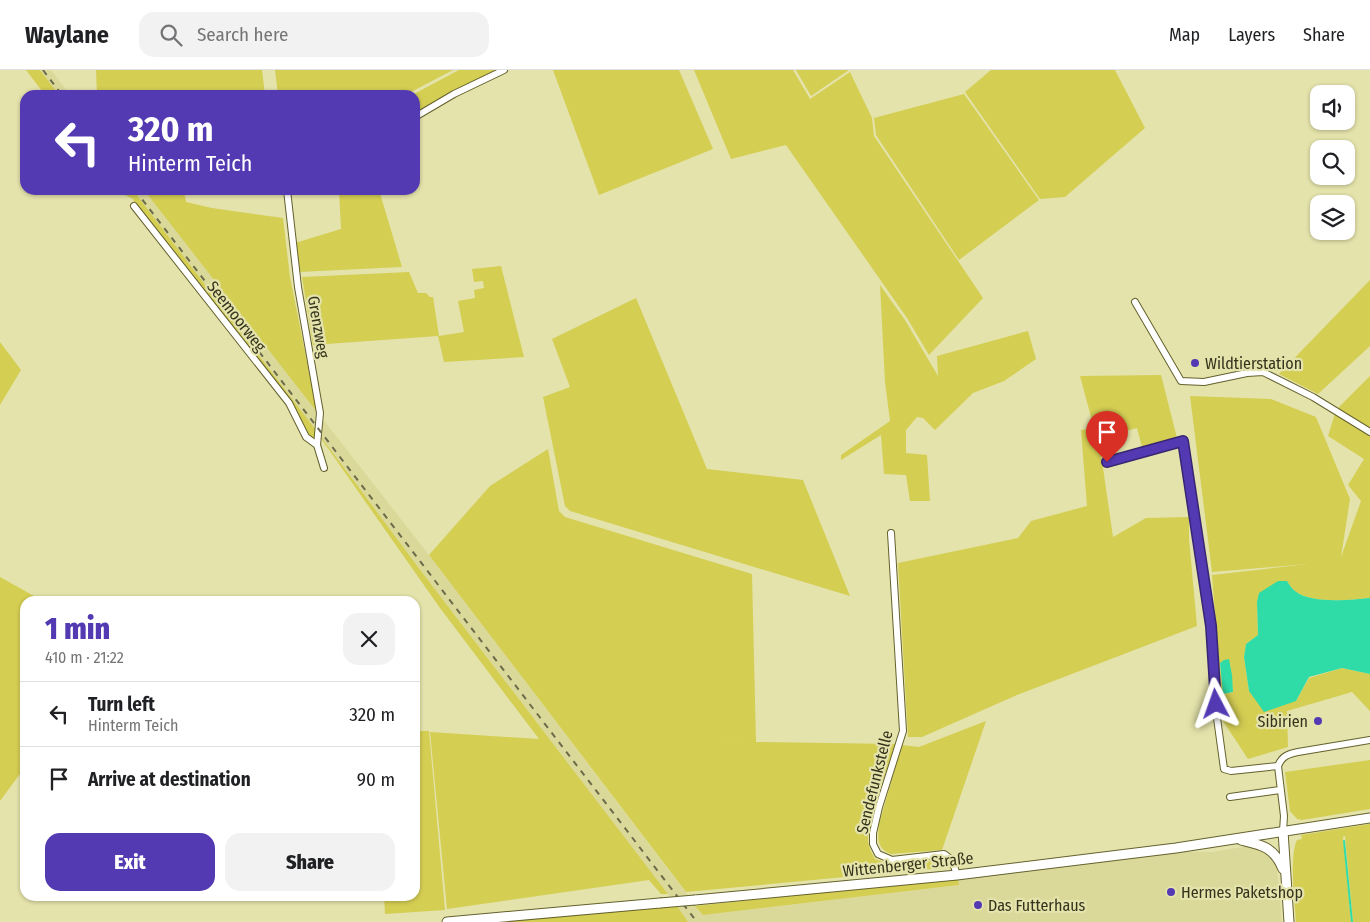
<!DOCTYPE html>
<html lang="en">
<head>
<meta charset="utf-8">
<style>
	:root { --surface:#fff; --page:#f2f2f2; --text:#202124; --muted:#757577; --line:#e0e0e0; --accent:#543ab2 }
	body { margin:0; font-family:"Fira Sans Condensed",sans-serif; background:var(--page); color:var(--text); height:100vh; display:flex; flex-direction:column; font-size:19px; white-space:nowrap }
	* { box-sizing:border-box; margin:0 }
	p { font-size:16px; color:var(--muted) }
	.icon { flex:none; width:28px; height:28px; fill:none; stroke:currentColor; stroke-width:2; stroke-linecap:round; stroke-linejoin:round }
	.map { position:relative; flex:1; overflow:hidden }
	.details { position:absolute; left:20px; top:526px; width:400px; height:305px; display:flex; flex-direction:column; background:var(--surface); border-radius:15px; box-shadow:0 1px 4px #0004 }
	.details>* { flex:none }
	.banner { position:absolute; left:20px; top:20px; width:400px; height:105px; border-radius:15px; box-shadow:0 1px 4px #0004; background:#543ab2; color:#fff; overflow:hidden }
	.fabs { position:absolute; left:1310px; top:15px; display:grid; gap:10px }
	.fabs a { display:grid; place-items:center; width:45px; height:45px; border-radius:10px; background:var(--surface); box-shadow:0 1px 4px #0004; font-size:25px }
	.pin { position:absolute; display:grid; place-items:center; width:42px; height:42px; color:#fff; margin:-51px -21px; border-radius:50% 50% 50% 0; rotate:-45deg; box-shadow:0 0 5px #0007 }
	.pin .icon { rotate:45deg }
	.me { position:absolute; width:55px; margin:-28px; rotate:356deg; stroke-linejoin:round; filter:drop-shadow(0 0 4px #0008) }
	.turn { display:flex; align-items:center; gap:18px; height:105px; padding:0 25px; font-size:22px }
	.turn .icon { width:65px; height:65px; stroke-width:2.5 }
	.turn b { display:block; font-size:35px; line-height:42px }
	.round { display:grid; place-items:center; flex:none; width:52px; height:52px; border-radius:15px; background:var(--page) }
	.headline { display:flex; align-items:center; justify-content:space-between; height:85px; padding:0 25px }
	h1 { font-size:30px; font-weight:800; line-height:38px; color:var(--accent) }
	.action { display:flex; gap:10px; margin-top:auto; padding:10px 25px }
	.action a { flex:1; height:58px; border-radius:15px; background:var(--accent); color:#fff; font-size:20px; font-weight:800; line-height:58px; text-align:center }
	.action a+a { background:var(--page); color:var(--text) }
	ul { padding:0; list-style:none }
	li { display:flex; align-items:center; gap:15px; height:65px; padding:0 25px; border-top:1px solid var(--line) }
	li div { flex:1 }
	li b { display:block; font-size:19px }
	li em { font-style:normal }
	header { display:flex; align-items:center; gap:30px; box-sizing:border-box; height:70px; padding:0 25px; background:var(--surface); border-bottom:1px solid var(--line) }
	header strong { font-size:24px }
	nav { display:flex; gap:28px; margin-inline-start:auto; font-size:18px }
	.search { width:350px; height:45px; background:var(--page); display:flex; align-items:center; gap:12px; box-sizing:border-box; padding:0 18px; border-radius:15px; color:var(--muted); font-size:19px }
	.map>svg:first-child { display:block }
	.built { fill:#dbd99a }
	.green { fill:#d4ce53; fill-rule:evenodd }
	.water { fill:#2fdca7 }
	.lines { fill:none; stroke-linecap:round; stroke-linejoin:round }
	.stream { stroke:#2fdca7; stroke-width:2 }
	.street-casing { stroke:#64612d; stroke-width:8 }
	.secondary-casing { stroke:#64612d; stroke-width:11 }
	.street { stroke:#fff; stroke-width:6 }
	.secondary { stroke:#fff; stroke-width:9 }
	.rail { stroke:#6c6b4a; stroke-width:2; stroke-dasharray:6 6; stroke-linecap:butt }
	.secondary-bridge-casing { stroke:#64612d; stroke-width:11; stroke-linecap:butt }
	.secondary-bridge { stroke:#fff; stroke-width:9 }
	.route-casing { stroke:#372674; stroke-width:12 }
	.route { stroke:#543ab2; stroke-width:9 }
	.poi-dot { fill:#543ab2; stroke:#e4e3ab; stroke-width:2 }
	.labels { text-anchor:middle; stroke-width:4.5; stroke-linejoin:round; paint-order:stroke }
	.street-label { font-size:16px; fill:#34331d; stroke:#e4e3ab }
	.poi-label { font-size:16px; fill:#34331d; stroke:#e4e3ab; text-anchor:start }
</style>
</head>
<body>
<header>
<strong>Waylane</strong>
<div class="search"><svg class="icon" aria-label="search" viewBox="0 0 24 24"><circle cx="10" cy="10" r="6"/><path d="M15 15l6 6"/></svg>Search here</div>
<nav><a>Map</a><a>Layers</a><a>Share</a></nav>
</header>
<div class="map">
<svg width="1370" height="852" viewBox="0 0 1370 852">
	<rect width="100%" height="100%" fill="#e4e3ab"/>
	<g class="built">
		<path d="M40,0h11l19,25h-11z"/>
		<path d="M133,120h11l285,365 274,360 256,-30 -1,-7 222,-26h31l38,-6 16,5 8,7 4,10 5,54h-594l-20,-28 -247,-323z"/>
	</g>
	<g class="green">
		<path d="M26,0h14l19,25h-14z"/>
		<path d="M96,0h166l3,25h-168z"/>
		<path d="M275,0h178l-40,21 -12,4h-123z"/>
		<path d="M459,0h39l-83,45v-20h-3z"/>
		<path d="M553,0h126l34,79 -114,46z"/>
		<path d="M694,0h99l17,29 40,-27 22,46 2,18 109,162 -54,57 -22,-37 -121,-173 -55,14z"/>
		<path d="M796,0h53l-38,26z"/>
		<path d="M991,0h124l30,58 -80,69 -25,2 -75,-107z"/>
		<path d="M964,24l75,106 -80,60 -83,-125 -2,-17z"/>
		<path d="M119,120h14l182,239 -1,10h-3l-7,-13 -169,-221 -2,-6 -12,-6z"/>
		<path d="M144,120h40l2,12 26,6 71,10 7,59 27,135z"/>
		<path d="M339,120h40l23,77 -103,5 -4,-29 46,-14z"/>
		<path d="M501,196l23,91 -80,5 -6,-26 -125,9 -11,-68 107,-5 9,21h8l4,4h3l6,39 25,-4 -6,-31 17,-3 -1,-8 10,-2 -1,-7 -9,1 -2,-13z"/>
		<path d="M1370,210v66l-52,48 -39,-20z"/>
		<path d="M880,215l25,35 33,56 -1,-20 91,-25 8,28 -32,22 -31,12 -38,37 -12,-12 -6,-1 -11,13v23l21,2 3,46h-20l-4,-26 -22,-1 -3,-39 -40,25v-5l49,-34 -5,-39z"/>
		<path d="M636,228l71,171 96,11 47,116 -280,-85 -5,-5 -22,-109 27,-10 -18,-48z"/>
		<path d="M0,272l21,28 -21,35z"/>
		<path d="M1161,305l16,63 -35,9 -5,-19 -19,5 1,8 -19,6 13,90 33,-19 43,-1v22l8,87 -180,69 -95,42h-14l-10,-174 120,-25 13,-17 56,-15 -6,-76 13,-2 -14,-52z"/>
		<path d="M1370,306v222c-19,2 -60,6 -75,-7 -3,-2 -6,-7 -8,-10l-30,21 1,33 -12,9 -2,13 5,34 47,10 13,-23 33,-10 28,6v37l-18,-19 -65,19 1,36 -40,12 -25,-38 -11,-146 96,-11 -96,8 -22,-176 81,3 45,18 34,82 -9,58 20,-56 -13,-16 16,-26 -36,-23 8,-26zM1220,593l10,1 3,28 -10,2z"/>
		<path d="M320,367h1l100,134 247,323h-7l-12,-14 -202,29 -17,-177 109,7 -99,-131z"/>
		<path d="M548,379l11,62 6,6 187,57 4,168 -68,-1 208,3c-9,27 -28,69 -28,97 1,7 4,13 7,18l14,5 55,-6 5,3 3,6 -266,25 -257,-337 61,-69z"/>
		<path d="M0,507l43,24h-18v166l-25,34z"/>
		<path d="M986,651l-44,129 -51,4c-15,-6 -13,-16 -12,-30l23,-79 17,2z"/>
		<path d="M415,661h14l16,179 -60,4 -1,-18h31z"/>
		<path d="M1370,690v49l-68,11 -5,-1 -7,-8 -5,-39z"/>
		<path d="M1370,754v98h-17l-8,-86 -2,1 8,85h-55c-1,-19 -7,-66 1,-82l5,-1 -1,-4z"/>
		<path d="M958,808l1,7 -256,30 -8,-9z"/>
		<path d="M677,836l11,16h-190z"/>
	</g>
	<g class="water">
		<path d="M1278,511h9c2,3 5,8 8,10 15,13 56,9 75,7v76l-28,-6 -33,9 -13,24 -32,11 -15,-21 -5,-34 2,-13 12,-9 -1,-33 2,-9z"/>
		<path d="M1229,589l3,16 1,17 -10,2 -3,-31 4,-3z"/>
	</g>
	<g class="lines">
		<path class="stream" d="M1344,771l8,81"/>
		<defs>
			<g id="street">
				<path d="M415,47l39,-23 50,-24"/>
				<path d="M287,120l11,97 22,126 -3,32 7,23"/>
				<path d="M134,136l155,197 17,34 11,8"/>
				<path d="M1135,232l46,79 23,1 43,-9 16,-1 50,25 57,35"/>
				<path d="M1107,392l76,-21 28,185 6,92 7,51 7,2 47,-5"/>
				<path d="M891,463l12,198 -24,76 -6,26v11l5,10 14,6 52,-6 8,6 5,15"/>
				<path d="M1230,727l50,-7"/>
				<path d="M1283,761l1,-15 -6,-50c4,-10 10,-12 20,-14l72,-12"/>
			</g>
			<g id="secondary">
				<path d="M1283,761l6,91"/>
				<path d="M1241,770c21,5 33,7 42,29"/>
				<path d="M695,830l262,-25 219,-27 194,-30"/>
				<path d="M447,852l213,-19"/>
			</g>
		</defs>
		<use href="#street" class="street-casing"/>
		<use href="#secondary" class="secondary-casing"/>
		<use href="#street" class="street"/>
		<use href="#secondary" class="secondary"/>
		<g class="rail">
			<path d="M43,0l19,25"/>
			<path d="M135,120l562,732"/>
		</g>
		<defs>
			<path id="secondary-bridge" d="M660,833l35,-3"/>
		</defs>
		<use href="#secondary-bridge" class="secondary-bridge-casing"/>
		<use href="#secondary-bridge" class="secondary-bridge"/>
	</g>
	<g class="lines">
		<defs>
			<path id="route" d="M1107,392l76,-21 28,185 5,78"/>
		</defs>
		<use href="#route" class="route-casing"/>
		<use href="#route" class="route"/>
	</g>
	<g class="poi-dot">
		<circle cx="1195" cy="293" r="5"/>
		<circle cx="1318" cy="651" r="5"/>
		<circle cx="1171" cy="822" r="5"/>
		<circle cx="978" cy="835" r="5"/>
	</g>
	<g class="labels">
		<g class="street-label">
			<text transform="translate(237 246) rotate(52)" y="6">Seemoorweg</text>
			<text transform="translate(319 257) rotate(80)" y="6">Grenzweg</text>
			<text transform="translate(874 712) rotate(-76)" y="6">Sendefunkstelle</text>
			<text transform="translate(908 794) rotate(-6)" y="6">Wittenberger Straße</text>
		</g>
		<g class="poi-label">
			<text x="1205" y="299">Wildtierstation</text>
			<text x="1308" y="657" text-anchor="end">Sibirien</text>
			<text x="1181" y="828">Hermes Paketshop</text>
			<text x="988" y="841">Das Futterhaus</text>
		</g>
	</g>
</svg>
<div class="fabs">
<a><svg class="icon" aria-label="sound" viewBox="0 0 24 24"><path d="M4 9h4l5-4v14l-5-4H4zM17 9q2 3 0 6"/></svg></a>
<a><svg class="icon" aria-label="search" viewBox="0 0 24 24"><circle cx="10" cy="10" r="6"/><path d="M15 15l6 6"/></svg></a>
<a><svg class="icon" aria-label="layers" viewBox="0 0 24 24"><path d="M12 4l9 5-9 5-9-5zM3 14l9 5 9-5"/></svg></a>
</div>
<div class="pin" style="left:1107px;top:392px;background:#d93025"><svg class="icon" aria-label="arrive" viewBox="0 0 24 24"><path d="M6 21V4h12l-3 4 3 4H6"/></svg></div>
<svg class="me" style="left:1216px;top:634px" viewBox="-20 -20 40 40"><path d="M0-17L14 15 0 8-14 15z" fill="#543ab2" stroke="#fff" stroke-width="4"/></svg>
<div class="banner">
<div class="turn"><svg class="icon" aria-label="left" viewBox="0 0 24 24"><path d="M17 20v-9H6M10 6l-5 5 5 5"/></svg><div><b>320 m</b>Hinterm Teich</div></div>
</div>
<section class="details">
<div class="headline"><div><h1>1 min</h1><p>410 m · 21:22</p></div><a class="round"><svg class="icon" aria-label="close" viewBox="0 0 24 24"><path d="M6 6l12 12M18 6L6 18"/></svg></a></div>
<ul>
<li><svg class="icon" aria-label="left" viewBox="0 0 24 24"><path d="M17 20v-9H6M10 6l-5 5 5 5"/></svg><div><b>Turn left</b><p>Hinterm Teich</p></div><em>320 m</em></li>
<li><svg class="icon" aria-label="arrive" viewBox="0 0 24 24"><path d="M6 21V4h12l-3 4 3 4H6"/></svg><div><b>Arrive at destination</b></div><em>90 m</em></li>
</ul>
<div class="action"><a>Exit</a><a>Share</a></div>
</section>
</div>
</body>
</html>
